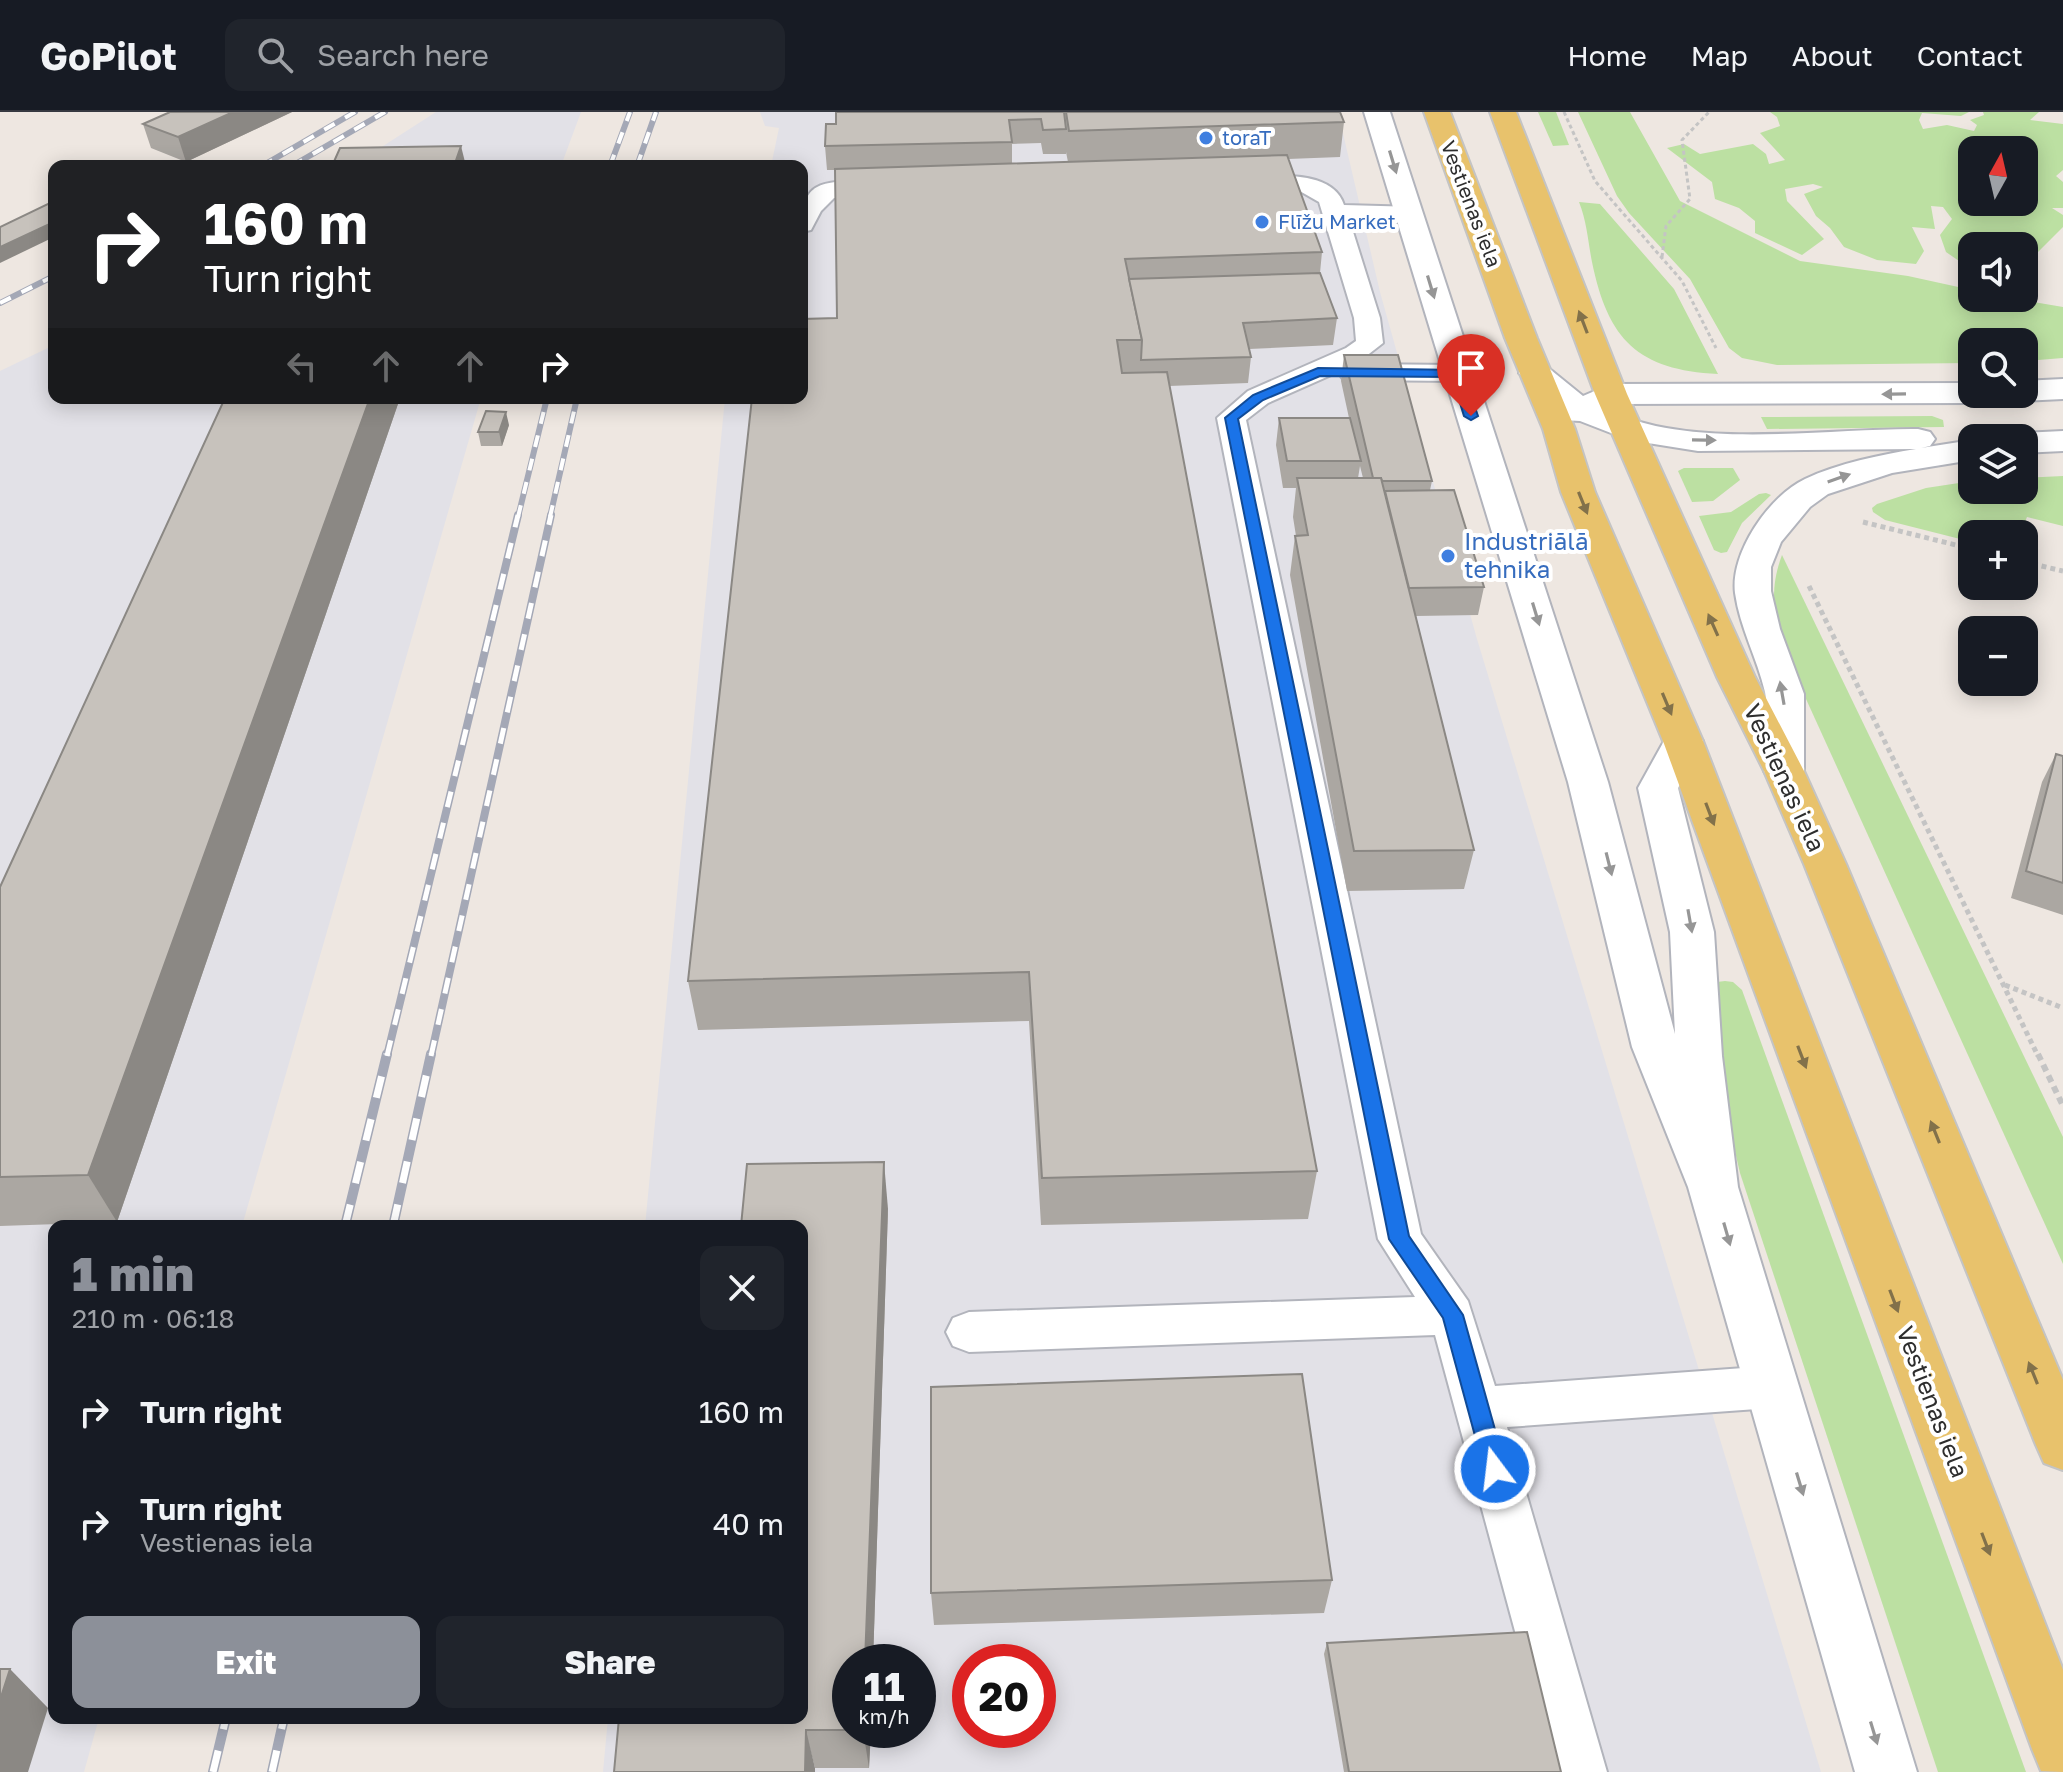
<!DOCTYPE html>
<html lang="en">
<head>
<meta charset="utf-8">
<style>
	:root { --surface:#171b24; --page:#20242c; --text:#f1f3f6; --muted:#9ea1a6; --line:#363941; --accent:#8c9099 }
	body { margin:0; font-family:"Golos Text",sans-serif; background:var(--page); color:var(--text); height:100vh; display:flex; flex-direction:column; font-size:30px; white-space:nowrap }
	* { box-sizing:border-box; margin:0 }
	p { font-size:26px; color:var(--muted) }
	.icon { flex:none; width:44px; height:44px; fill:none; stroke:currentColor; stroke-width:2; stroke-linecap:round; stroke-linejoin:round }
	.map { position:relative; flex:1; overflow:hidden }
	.panel { position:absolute; left:48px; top:1108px; width:760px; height:504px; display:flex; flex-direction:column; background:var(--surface); border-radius:16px; box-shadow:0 4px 20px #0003 }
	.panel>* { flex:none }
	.hud { position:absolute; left:48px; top:48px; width:760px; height:244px; border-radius:16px; box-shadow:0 4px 20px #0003; background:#202124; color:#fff; overflow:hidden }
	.needle { width:52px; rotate:8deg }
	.tools { position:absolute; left:1958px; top:24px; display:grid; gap:16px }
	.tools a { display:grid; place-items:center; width:80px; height:80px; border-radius:16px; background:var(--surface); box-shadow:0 4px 20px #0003; font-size:40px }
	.speed { position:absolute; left:832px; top:1532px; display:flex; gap:16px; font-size:40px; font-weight:700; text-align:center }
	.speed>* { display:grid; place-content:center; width:104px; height:104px; border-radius:50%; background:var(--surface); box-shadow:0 4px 20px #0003; line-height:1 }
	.speed small { font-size:20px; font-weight:400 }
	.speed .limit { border:12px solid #d22; background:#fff; color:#111 }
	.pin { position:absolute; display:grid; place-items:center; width:68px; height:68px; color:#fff; margin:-82px -34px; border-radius:50% 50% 50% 0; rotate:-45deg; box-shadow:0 0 8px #0007 }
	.pin .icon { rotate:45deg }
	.me { position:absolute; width:88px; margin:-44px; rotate:345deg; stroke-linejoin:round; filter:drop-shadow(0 0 6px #0008) }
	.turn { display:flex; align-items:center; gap:28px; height:168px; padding:0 24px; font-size:36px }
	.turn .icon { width:104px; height:104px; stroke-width:2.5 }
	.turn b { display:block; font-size:56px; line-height:68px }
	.lanes { display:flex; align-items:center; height:76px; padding:0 24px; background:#0003; justify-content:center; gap:40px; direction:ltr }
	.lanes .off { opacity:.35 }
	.round { display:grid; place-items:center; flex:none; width:84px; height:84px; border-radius:16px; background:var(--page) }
	.summary { display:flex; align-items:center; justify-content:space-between; height:136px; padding:0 24px }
	h1 { font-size:48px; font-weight:800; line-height:60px; color:var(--accent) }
	.primary-button { display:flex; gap:16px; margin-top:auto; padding:16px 24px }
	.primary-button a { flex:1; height:92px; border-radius:16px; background:var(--accent); color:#fff; font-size:32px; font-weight:800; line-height:92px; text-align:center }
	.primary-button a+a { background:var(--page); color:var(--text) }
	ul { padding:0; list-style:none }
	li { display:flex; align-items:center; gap:24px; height:112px; padding:0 24px }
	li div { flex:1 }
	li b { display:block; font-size:30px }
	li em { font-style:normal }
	header { display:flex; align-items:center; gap:48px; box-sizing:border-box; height:112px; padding:0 40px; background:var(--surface); border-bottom:2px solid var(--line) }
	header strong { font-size:38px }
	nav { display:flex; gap:44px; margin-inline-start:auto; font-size:28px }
	.search { width:560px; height:72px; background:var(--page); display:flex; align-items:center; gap:20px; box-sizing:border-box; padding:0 28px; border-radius:16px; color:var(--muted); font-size:30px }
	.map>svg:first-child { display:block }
	.industrial { fill:#e2e1e7; fill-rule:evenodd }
	.green { fill:#bce0a2; fill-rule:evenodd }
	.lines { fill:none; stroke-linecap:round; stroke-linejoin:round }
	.lane-casing { stroke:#b2b4bc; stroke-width:4 }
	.street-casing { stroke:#b2b4bc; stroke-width:4 }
	.secondary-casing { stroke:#b2b4bc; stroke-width:4 }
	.primary-casing { stroke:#c4c4c4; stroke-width:4 }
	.path-far2 { stroke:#c4c4c4; stroke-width:3; stroke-dasharray:4 3; stroke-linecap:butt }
	.path-far1 { stroke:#c4c4c4; stroke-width:5; stroke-dasharray:5 4; stroke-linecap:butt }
	.path { stroke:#c4c4c4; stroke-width:6; stroke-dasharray:7 5; stroke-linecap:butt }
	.lane { fill:#fff; fill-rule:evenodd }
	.street { fill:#fff; fill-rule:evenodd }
	.secondary { fill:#fff; fill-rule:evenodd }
	.primary { fill:#e8c26c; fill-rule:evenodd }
	.rail-far2-casing { stroke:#a4a8b6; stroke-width:6 }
	.rail-far1-casing { stroke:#a4a8b6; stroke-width:8 }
	.rail-casing { stroke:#a4a8b6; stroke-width:10 }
	.rail-far2 { stroke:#fff; stroke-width:4; stroke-dasharray:12; stroke-linecap:butt }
	.rail-far1 { stroke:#fff; stroke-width:5; stroke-dasharray:16; stroke-linecap:butt }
	.rail { stroke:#fff; stroke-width:7; stroke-dasharray:22; stroke-linecap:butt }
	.wall { fill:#aba7a2; fill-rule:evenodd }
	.shaded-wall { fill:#8b8884 }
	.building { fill:#c7c2bc; stroke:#8b8884; stroke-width:2 }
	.oneway { fill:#969696 }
	.oneway2 { fill:#82714a }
	.route { fill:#1a73e8; stroke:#114b97; stroke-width:2 }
	.shop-dot { fill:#3f7fe0; stroke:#fff; stroke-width:3 }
	.labels { text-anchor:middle; stroke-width:8; stroke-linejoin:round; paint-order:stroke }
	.far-shop-label { font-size:20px; fill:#366cbe; stroke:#fff; text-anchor:start }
	.far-street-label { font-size:20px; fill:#2e2e2e; stroke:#fff }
	.shop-label { font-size:24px; fill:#366cbe; stroke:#fff; text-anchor:start }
	.street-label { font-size:24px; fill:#2e2e2e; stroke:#fff }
</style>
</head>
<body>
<header>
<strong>GoPilot</strong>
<div class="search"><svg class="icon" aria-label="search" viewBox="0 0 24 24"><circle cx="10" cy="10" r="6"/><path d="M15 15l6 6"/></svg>Search here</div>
<nav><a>Home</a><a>Map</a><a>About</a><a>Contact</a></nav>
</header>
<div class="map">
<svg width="2063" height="1660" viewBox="0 0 2063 1660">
	<rect width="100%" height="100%" fill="#eee7e1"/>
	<g class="industrial">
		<path d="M436,0h145l-20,54h-209z"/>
		<path d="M760,0h578l42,180 97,347 344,1133h-1218l5,-54h194v-492h-157l80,-828h77v-232h-31l8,-38 -14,-2zM850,1550h68v68h-68zM970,1550h68v68h-68z"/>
		<path d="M54,233v53h427l-239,828h-188v492h45l-15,54h-84v-1401z"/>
	</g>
	<g class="green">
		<path d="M1538,0h18l13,33 -16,1z"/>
		<path d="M1578,0h52l50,89 120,60 108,15 64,14v8h39l52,9v51l-39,3v-19h-52v21l-195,2 -35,-7 -13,-10 -39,-69 -61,-66 -12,-17z"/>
		<path d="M1770,0h199l-8,4 -39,-3 -3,7 4,9 24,-4 27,6 3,-6 -7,-5 14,-5 -1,-3h56l-9,8 33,4v46l-7,6 7,6v26h-11l11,7v12l-39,39v-20h-52v24l-26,-18 -6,-17 12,-16 -9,-12 -12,-1 4,23 -23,-2 12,24 -8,13 -39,-4 -33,-13 -14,-19 -14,-12 -12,-22 19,-7 -10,-3 -28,5 2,12 37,38 -22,16 -47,-22v-12l-16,-13 -24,-9 -3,-17 -45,-34 17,-4 16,10 53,-10 13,10 3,10 16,-4 -25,-27 20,-7 -3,-9zM2024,38v52h-52v-52z"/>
		<path d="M1579,90l21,2 74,85 44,85c-80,-4 -110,-34 -126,-112 -4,-20 -5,-40 -13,-60z"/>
		<path d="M1932,304l11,4 1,7 -177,2 -6,-12z"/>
		<path d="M1684,356h49l7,12 -27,21 -21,1 -14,-31z"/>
		<path d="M2063,364v50l-36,-9 -7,17h-48v8l-87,-22 -12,-8 -1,-4 5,-4 49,-16 46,-7v9h52v-12z"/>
		<path d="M1766,381l5,2 -29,28 -15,29 -6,1 -7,-3 -15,-34 32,-4 28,-18z"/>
		<path d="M1782,443l281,582v127l-282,-620c-8,-33 -11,-57 1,-89z"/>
		<path d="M1725,869l8,1 9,8 284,782h-88l-198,-599 -17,-73 -6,-118z"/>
	</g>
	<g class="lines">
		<defs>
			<g id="lane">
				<path d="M1245,64c29,0 88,-7 99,29l73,2 3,5 -3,5 -9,2h-59l31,99 3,25 -27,21 101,1 10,2 4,6 -4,6 -10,2 -105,-1 -10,-2 -4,-6 -70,31 -22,17 175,814 47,67 27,85 276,-20 16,6 7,15 -7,15 -16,6 -264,19 100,345h-54l-118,-437 -466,17 -16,-6 -7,-14 7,-14 16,-6 446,-15 -37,-58 -161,-821 31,-27 98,-43 10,-7 -2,-23 -35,-116 -21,-12 -61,-2 -4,-5 4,-5z"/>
				<path d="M859,69l37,3 4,5 -4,5 -8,2 -54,2 -13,13 -10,19 -9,2c0,-45 11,-51 57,-51z"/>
			</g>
			<path id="street" d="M1364,0h26l218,670 67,252 -5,-102 -32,-144 31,-56 14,-4 14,4 6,9 -25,47 36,144 8,124 16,131 179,585h-62l-167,-585 -56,-140 -64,-265z"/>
			<g id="secondary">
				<path d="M1535,251l11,3 37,30 28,-12 361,-1v11h15l-4,6 -11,3 -355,1 -11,5c83,42 220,19 312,20l12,3 5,7 -5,7 -9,2 51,-8v20l-80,13 -64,21 -18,13 -29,35 -10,25v24l9,38 24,65v77l-6,10 -14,4 -14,-4 -6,-10c0,-24 6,-56 1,-79 -8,-34 -25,-64 -30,-99 -5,-40 34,-97 70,-114 34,-16 75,-24 111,-30l-218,2 -69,-11 -49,-19 -18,-1 -4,-7 2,-4 -41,-36 5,-7z"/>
				<path d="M2063,267v20l-39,2 -14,-7h14v-13z"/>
				<path d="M2063,319v20l-39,2v-15h-13l13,-5z"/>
			</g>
			<g id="primary">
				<path d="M1424,0h26l87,226 38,91 20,63 108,249 360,929v102l-22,-1 -9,-22 -369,-1008 -102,-249 -18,-63 -38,-91z"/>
				<path d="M1490,0h26l111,282 128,283 49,94 42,93 217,516v90l-19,-7 -8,-18 -232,-581 -40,-93 -47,-94 -122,-283z"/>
			</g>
		</defs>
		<use href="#lane" class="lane-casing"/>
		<use href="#street" class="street-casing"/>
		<use href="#secondary" class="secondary-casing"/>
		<use href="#primary" class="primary-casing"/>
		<g class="path-far2">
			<path d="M1564,0l31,69 87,100 34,67"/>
			<path d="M1662,145l4,-31 24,-27 -8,-59 27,-28"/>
		</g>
		<g class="path-far1">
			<path d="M1863,410l109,27"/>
			<path d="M2024,450l39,9"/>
			<path d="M1809,474l229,470"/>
			<path d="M2005,873l58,23"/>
		</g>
		<path class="path" d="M2038,942l25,52"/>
		<use href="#lane" class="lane"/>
		<use href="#street" class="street"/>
		<use href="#secondary" class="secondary"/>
		<use href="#primary" class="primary"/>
		<defs>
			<g id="rail-far2">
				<path d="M262,54l93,-54"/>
				<path d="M292,54l93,-54"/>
				<path d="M610,54l20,-54"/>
				<path d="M637,54l19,-54"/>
				<path d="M0,191l54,-27"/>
				<path d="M518,405l29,-119"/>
				<path d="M550,405l27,-119"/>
			</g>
			<g id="rail-far1">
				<path d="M387,944l131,-541"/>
				<path d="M431,944l120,-541"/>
			</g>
			<g id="rail">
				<path d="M345,1114l42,-172"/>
				<path d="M393,1114l38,-172"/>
				<path d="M213,1660l13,-54"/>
				<path d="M272,1660l12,-54"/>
			</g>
		</defs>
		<use href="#rail-far2" class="rail-far2-casing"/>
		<use href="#rail-far1" class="rail-far1-casing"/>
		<use href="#rail" class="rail-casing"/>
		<use href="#rail-far2" class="rail-far2"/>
		<use href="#rail-far1" class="rail-far1"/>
		<use href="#rail" class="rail"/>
	</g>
	<g class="wall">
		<path d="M170,0h122l-106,50 -35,-14 -8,-24z"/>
		<path d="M836,0h504l4,10 -4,35 -52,2 34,93 -2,21 17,45 -4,27 -84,4 2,8 -3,26 -79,3 148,785 -9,48 -267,6 -12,-204 -331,9 -10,-49 149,-663 -2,-148h-8l-2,-24 11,-22zM1041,31l2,11h23v-2l2,10 -56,1v-19z"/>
		<path d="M1344,243l88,126 -2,9 54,97 -6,28 -62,1 58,234 -10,39 -117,2 -57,-316 5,-39h1l-3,-19 3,-29h-13l-7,-43 3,-27h70l-8,-37zM1360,354l3,12h-5z"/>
		<path d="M225,286h175l-283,824 -117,4v-339z"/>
		<path d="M509,313l-7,21h-21l-3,-14z"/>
		<path d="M2056,642l7,2v159l-52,-17 31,-116z"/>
		<path d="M888,1097l-15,453h-23v68h21l-2,38h-54l-13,-50z"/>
		<path d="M1332,1468l-8,33 -390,12 -3,-32z"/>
		<path d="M1327,1531l234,129h-217l-20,-118z"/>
	</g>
	<g class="shaded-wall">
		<path d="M233,0h59l-106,50 -8,-25z"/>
		<path d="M461,34l5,20h-12z"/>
		<path d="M54,110v15l-54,26v-16z"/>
		<path d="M370,286h30l-283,824 -29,-47z"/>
		<path d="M506,300l3,13 -7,21 -3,-14z"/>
		<path d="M884,1050l4,47 -15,453h-8z"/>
		<path d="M10,1557l38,39 -20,64h-28v-72z"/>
		<path d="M806,1618l9,38v4h-10z"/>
		<path d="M863,1618h8l-2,38z"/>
	</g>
	<g class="building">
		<path d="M170,0h63l-55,25 -35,-13z"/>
		<path d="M836,0h228l2,17 -23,1 -2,-11 -32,1 3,22 -187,4 1,-22h10z"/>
		<path d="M1066,0h274l4,10 -275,9z"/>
		<path d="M461,34l-7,20h-122l8,-18z"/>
		<path d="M1287,43l35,97 -197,7 17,81h-25l5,33 45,-1 150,799 -275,7 -13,-206 -341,9 64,-583h50v-79l35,-1 -2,-149z"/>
		<path d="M54,89v21l-54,25v-20z"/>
		<path d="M1320,161l17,45 -94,5 8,34 -110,3 1,-20 -13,-61z"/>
		<path d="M1344,243h54l34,126h-50l-1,-3h-8z"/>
		<path d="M225,286h145l-282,777 -88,2v-290z"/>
		<path d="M486,299l20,1 -7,20h-21z"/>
		<path d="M1279,306h71l11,43h-74z"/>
		<path d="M1297,366h84l93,372 -120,1 -59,-315 13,-1z"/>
		<path d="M1454,378l30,97 -75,1 -24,-97z"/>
		<path d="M2056,642l7,2v127l-37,-12z"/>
		<path d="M884,1050l-19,500h-15v68h13h-57l-1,42h-191l5,-54h183v-492h-61l6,-62z"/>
		<path d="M1302,1262l30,206 -401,13v-206z"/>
		<path d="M1527,1520l34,140h-212l-22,-129z"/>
		<path d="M0,1557h10l-10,31z"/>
	</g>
	<defs><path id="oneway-solid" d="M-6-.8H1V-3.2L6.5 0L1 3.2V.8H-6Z" transform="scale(2)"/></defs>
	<g class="oneway">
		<use href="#oneway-solid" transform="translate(1393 50) rotate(73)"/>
		<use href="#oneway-solid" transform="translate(1431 175) rotate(73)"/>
		<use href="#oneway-solid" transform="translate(1894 282) rotate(179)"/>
		<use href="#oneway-solid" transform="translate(1704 328) rotate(1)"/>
		<use href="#oneway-solid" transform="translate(1839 366) rotate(-19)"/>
		<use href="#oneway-solid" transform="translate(1536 502) rotate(73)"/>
		<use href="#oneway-solid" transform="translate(1782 581) rotate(-100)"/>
		<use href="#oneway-solid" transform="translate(1609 752) rotate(76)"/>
		<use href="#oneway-solid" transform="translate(1690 809) rotate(80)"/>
		<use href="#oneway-solid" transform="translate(1727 1122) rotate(74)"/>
		<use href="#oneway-solid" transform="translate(1800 1372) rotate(73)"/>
		<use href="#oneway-solid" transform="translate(1874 1621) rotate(73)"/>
	</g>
	<g class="oneway2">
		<use href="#oneway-solid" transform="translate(1583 210) rotate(-111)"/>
		<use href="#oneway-solid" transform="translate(1583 391) rotate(68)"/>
		<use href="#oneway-solid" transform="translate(1713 513) rotate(-114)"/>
		<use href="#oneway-solid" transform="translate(1667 592) rotate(67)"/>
		<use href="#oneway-solid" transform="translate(1710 702) rotate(69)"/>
		<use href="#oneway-solid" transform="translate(1802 945) rotate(69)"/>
		<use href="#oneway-solid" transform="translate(1935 1020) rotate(-112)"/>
		<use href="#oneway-solid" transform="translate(1894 1189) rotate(69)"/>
		<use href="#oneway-solid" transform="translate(2033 1261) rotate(-112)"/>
		<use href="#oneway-solid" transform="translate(1986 1432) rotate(69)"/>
	</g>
	<path class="route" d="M1318,256l144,2 16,46 -7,4 -7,-4 -12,-39 -132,-1 -57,24 -25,19 171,817 54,79 43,154 -3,7 -8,3 -8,-3 -3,-7 -41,-151 -54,-79 -164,-821 28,-23z"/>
	<g class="shop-dot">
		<circle cx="1206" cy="26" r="8"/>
		<circle cx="1262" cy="110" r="8"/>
		<circle cx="1448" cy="444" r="8"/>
	</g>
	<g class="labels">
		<g class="far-shop-label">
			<text x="1222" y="33">toraT</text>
			<text x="1278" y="117">Flīžu Market</text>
		</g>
		<g class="far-street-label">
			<text transform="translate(1471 92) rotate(69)" y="7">Vestienas iela</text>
		</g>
		<g class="shop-label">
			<text x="1464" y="438">Industriālā<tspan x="1464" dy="28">tehnika</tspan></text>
		</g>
		<g class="street-label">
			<text transform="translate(1784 666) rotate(65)" y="8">Vestienas iela</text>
			<text transform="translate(1932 1290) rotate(69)" y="8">Vestienas iela</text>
		</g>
	</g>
</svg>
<div class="tools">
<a><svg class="needle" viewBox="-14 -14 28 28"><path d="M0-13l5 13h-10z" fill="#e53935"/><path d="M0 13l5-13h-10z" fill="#9ea1a6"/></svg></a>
<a><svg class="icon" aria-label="sound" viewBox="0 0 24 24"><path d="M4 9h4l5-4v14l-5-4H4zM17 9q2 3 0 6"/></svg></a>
<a><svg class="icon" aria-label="search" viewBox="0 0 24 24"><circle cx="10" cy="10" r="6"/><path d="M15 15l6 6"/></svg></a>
<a><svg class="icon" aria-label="layers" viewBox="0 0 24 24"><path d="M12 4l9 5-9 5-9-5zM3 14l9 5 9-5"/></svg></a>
<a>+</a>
<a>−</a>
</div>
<div class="speed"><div>11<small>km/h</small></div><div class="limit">20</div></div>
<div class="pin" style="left:1471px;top:304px;background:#d93025"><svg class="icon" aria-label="arrive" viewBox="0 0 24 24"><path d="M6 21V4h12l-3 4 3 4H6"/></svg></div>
<svg class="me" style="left:1495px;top:1357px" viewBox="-20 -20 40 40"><circle r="17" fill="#1a73e8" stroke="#fff" stroke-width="3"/><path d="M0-11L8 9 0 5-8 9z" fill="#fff"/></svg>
<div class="hud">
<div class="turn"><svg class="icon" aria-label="right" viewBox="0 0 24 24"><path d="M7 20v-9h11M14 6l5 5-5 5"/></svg><div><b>160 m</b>Turn right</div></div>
<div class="lanes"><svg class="icon off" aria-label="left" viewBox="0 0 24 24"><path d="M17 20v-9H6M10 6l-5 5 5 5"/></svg><svg class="icon off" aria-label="ahead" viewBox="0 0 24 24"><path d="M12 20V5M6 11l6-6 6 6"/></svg><svg class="icon off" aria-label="ahead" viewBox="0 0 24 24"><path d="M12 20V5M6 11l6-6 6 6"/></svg><svg class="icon" aria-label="right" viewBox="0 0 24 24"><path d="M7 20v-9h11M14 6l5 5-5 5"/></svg></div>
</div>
<section class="panel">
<div class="summary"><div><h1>1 min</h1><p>210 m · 06:18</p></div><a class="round"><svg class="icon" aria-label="close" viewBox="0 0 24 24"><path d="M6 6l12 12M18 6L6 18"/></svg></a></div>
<ul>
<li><svg class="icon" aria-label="right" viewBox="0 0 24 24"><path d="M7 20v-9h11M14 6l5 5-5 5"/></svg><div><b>Turn right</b></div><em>160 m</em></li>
<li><svg class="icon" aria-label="right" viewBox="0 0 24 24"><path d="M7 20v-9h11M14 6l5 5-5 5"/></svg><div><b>Turn right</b><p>Vestienas iela</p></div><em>40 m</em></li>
</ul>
<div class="primary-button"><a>Exit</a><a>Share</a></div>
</section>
</div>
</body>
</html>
